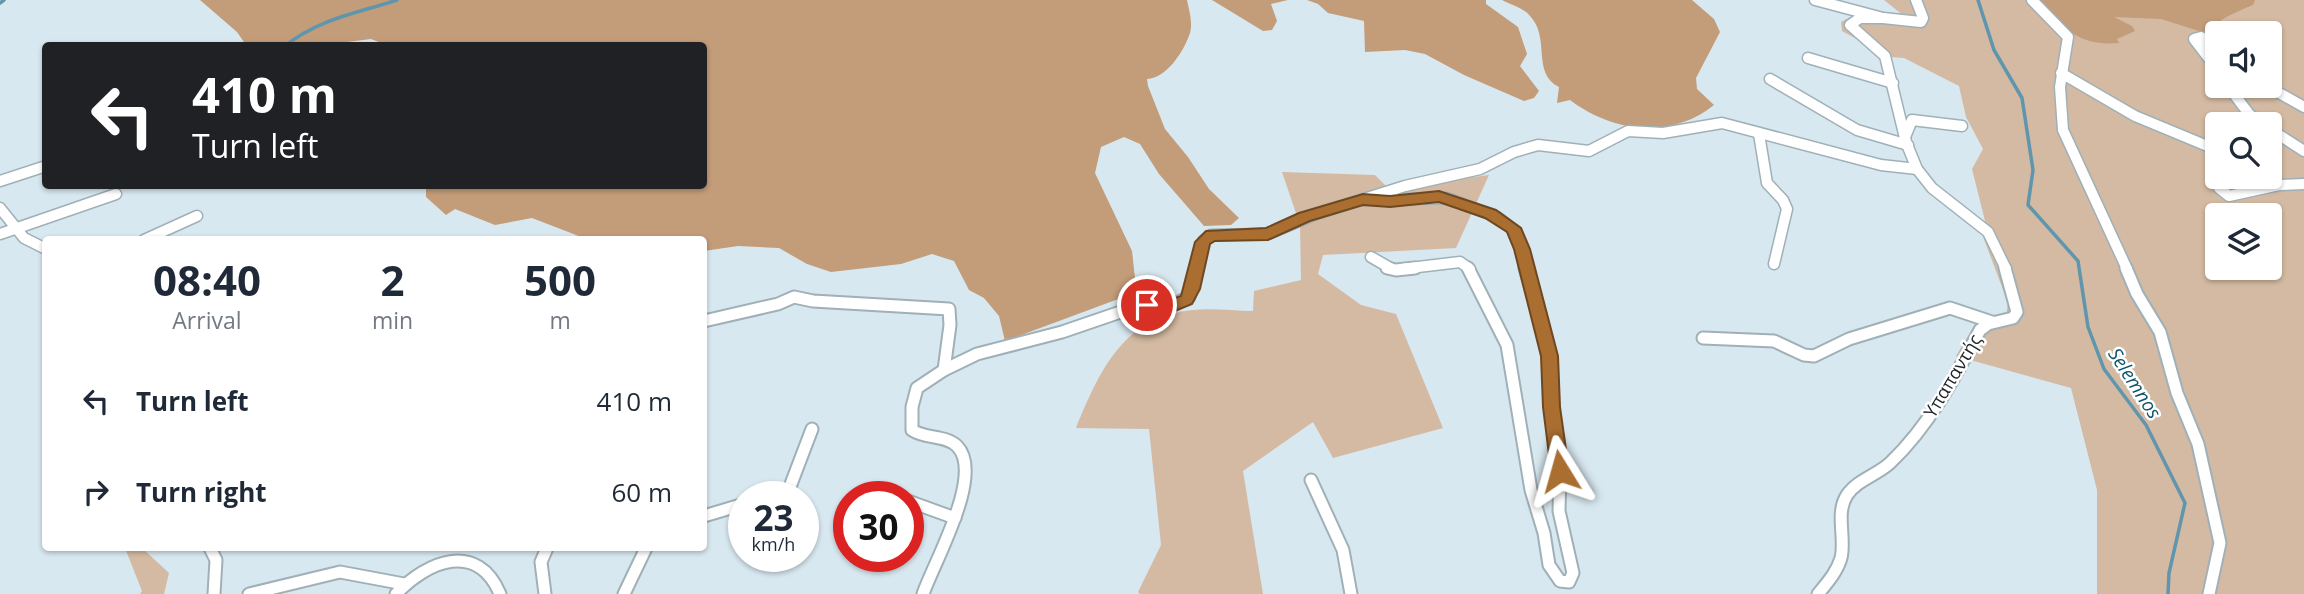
<!DOCTYPE html>
<html lang="en">
<head>
<meta charset="utf-8">
<style>
	:root { --surface:#fff; --page:#f2f2f3; --text:#1f2937; --muted:#747a83 }
	body { margin:0; font-family:"Open Sans",sans-serif; background:var(--page); color:var(--text); height:100vh; display:flex; flex-direction:column; font-size:26px; white-space:nowrap }
	* { box-sizing:border-box; margin:0 }
	p { font-size:23px; color:var(--muted) }
	.icon { flex:none; width:38px; height:38px; fill:none; stroke:currentColor; stroke-width:2; stroke-linecap:round; stroke-linejoin:round }
	.map { position:relative; flex:1; overflow:hidden }
	.details { position:absolute; left:42px; top:236px; width:665px; height:315px; display:flex; flex-direction:column; background:var(--surface); border-radius:7px; box-shadow:0 2px 5px #0004 }
	.details>* { flex:none }
	.banner { position:absolute; left:42px; top:42px; width:665px; height:147px; border-radius:7px; box-shadow:0 2px 5px #0004; background:#202124; color:#fff; overflow:hidden }
	.tools { position:absolute; left:2205px; top:21px; display:grid; gap:14px }
	.tools a { display:grid; place-items:center; width:77px; height:77px; border-radius:7px; background:var(--surface); box-shadow:0 2px 5px #0004; font-size:35px }
	.speed { position:absolute; left:728px; top:481px; display:flex; gap:14px; font-size:35px; font-weight:700; text-align:center }
	.speed>* { display:grid; place-content:center; width:91px; height:91px; border-radius:50%; background:var(--surface); box-shadow:0 2px 5px #0004; line-height:1 }
	.speed small { font-size:18px; font-weight:400 }
	.speed .limit { border:10px solid #d22; background:#fff; color:#111 }
	.pin { position:absolute; display:grid; place-items:center; width:60px; height:60px; color:#fff; margin:-30px; border:4px solid #fff; border-radius:50%; box-shadow:0 2px 7px #0007 }
	.me { position:absolute; width:77px; margin:-38px; rotate:352deg; stroke-linejoin:round; filter:drop-shadow(0 0 5px #0008) }
	.turn { display:flex; align-items:center; gap:24px; height:147px; padding:0 35px; font-size:32px }
	.turn .icon { width:91px; height:91px; stroke-width:2.5 }
	.turn b { display:block; font-size:49px; line-height:60px }
	.eta { display:flex; justify-content:space-evenly; align-items:center; height:119px; text-align:center }
	.eta b { font-size:42px; font-weight:700; line-height:49px }
	ul { padding:0; list-style:none }
	li { display:flex; align-items:center; gap:21px; height:91px; padding:0 35px }
	li div { flex:1 }
	li b { display:block; font-size:26px }
	li em { font-style:normal }
	.map>svg:first-child { display:block }
	.green { fill:#d4baa2; fill-rule:evenodd }
	.forest { fill:#c39c79 }
	.lines { fill:none; stroke-linecap:round; stroke-linejoin:round }
	.stream { stroke:#6096ad; stroke-width:3.5 }
	.minor-far1-casing { stroke:#a0b0b7; stroke-width:13 }
	.minor-casing { stroke:#a0b0b7; stroke-width:15 }
	.minor-far1 { stroke:#fff; stroke-width:10 }
	.minor { stroke:#fff; stroke-width:11 }
	.route { fill:#aa6e31; stroke:#6e4820; stroke-width:2 }
	.labels { text-anchor:middle; stroke-width:5; stroke-linejoin:round; paint-order:stroke }
	.street-label { font-size:18px; fill:#202629; stroke:#fff }
	.water-label { font-size:19px; font-style:italic; fill:#08546d; stroke:#fff }
</style>
</head>
<body>
<div class="map">
<svg width="2304" height="594" viewBox="0 0 2304 594">
	<rect width="100%" height="100%" fill="#d8e8f0"/>
	<g class="green">
		<path d="M1884,0h420v594h-207v-104l-26,-102 -115,-32 21,-35 29,-5 2,-13 -26,-69 -12,-11 15,-2 -13,-52 11,-20 -17,-32 -7,-31 -55,-28 -28,-2 -5,-9 -29,-16 -1,-9 13,-7 60,9zM2217,33h53v53h-53zM2217,124h53v53h-53zM2217,215h53v53h-53z"/>
		<path d="M1282,172l93,3 13,13 101,-13 -33,73 -133,7 -5,19 43,31 35,9 47,114 -110,30 -20,-36 -70,49 20,123h-123l-2,-2 23,-47 -12,-116 -73,-1c24,-58 47,-111 117,-118 20,-2 41,1 60,1l1,-20 47,-11 -1,-55z"/>
		<path d="M125,548h17l27,25 -5,21h-24l2,-3z"/>
	</g>
	<g class="forest">
		<path d="M200,0h987c2,10 6,23 3,33 -6,18 -23,45 -43,46l1,7 17,43 23,28 21,32 30,29 -8,7 -27,1 -45,-52 -19,-30 -16,-7 -23,10 -6,26 37,78 3,27 -6,13 -8,7 -116,43 -6,-25 -15,-18 -15,-8 -15,-29 -22,-7 -31,10 -70,8 -24,-8 -28,-16 -41,-2 -34,5v-11h-115l-57,-22 -37,7 -40,-16 -9,6 -20,-18v-11h278v-140h-315l-18,-7 -56,7 -69,-1 -9,-13z"/>
		<path d="M1212,0h76l-17,4 6,17 -5,9 -9,1z"/>
		<path d="M1307,0h179v4l32,23 9,27 -7,12 19,25 -5,7 -10,3 -60,-26 -39,-21 -20,-4 -40,2 -1,-31 -36,-8 -10,-9z"/>
		<path d="M1502,0h190l22,19 6,13 -24,46 1,11 17,16c-43,35 -102,27 -144,-5l-13,3 2,-16c-28,-14 -8,-49 -29,-71 -6,-8 -19,-11 -28,-16z"/>
		<path d="M2036,0h219l-2,5c-15,6 -34,14 -45,26l-6,1 -41,-13 -47,-2 18,9 3,5 -18,8 2,4c-42,4 -56,-17 -83,-43z"/>
	</g>
	<g class="lines">
		<g class="stream">
			<path d="M1978,0l16,50 28,48 11,72 -5,35 50,56 10,66 16,42 42,56 39,78 -16,70 -1,21"/>
			<path d="M0,3l4,-3"/>
			<path d="M285,46c33,-27 73,-33 112,-46"/>
		</g>
		<defs>
			<g id="minor-far1">
				<path d="M1815,0l68,18 38,4 2,-4 -7,-18"/>
				<path d="M2032,0l36,37 -8,50 3,43 64,139"/>
				<path d="M1883,18h-23l-10,7 35,31 21,86 11,27 15,19 56,44 18,37"/>
				<path d="M2217,45l-16,-8 -7,2 23,30"/>
				<path d="M1808,58l85,25"/>
				<path d="M2061,73l74,43 82,34"/>
				<path d="M1770,79l87,51 51,15"/>
				<path d="M2228,86l21,28 14,10"/>
				<path d="M2267,86l37,21"/>
				<path d="M2270,129l34,22"/>
				<path d="M1759,134l8,49 16,17 4,9 -13,55"/>
				<path d="M1905,137l7,-17 50,6"/>
				<path d="M2229,177l-10,11 10,8 50,-11 25,-1"/>
				<path d="M0,181l46,-15"/>
				<path d="M1368,200l79,-2 50,19 18,14 11,38"/>
				<path d="M0,208l24,30 22,11"/>
				<path d="M0,234l116,-40"/>
				<path d="M144,240l53,-24"/>
				<path d="M1371,257l21,12"/>
				<path d="M1195,269l8,-28 8,-6 57,-1 48,-20 89,-28 75,-17 34,-17 24,-7 51,6 39,-20 35,2 59,-10 159,42 36,4"/>
				<path d="M1401,269l59,-7 10,7"/>
			</g>
			<g id="minor">
				<path d="M1387,268l9,2 19,-2"/>
				<path d="M1468,268l39,77 24,145 13,43 5,32 11,16 9,1 4,-9 -14,-62 1,-40 -9,-64 -1,-51 -25,-88"/>
				<path d="M2126,268l11,26 23,38 17,61 21,51 22,99 -11,51"/>
				<path d="M704,321l74,-17 16,-7 19,4 136,8 1,16 -6,45"/>
				<path d="M1703,338l71,3 30,14 10,1 35,-17 101,-31 42,14"/>
				<path d="M1311,480l32,70 8,44"/>
				<path d="M870,493l27,4"/>
				<path d="M769,497l19,-5 24,-63"/>
				<path d="M908,501l47,17"/>
				<path d="M704,516l40,-12"/>
				<path d="M210,548l6,12 -2,34"/>
				<path d="M249,594l91,-22 64,12"/>
				<path d="M396,594c32,-34 82,-53 104,0"/>
				<path d="M545,594l-4,-32 6,-14"/>
				<path d="M624,594l22,-46"/>
				<path d="M923,594c11,-32 62,-120 34,-148 -11,-11 -32,-7 -45,-16v-23l5,-19 27,-18 33,-16 85,-22 76,-26 27,3 24,-12 7,-29"/>
				<path d="M1818,594c9,-11 19,-22 23,-36 5,-20 -6,-45 6,-63 10,-15 30,-20 43,-32 39,-37 65,-86 90,-133l8,-6 25,-6 4,-6 -12,-44"/>
			</g>
		</defs>
		<use href="#minor-far1" class="minor-far1-casing"/>
		<use href="#minor" class="minor-casing"/>
		<use href="#minor-far1" class="minor-far1"/>
		<use href="#minor" class="minor"/>
	</g>
	<path class="route" d="M1439,191l57,19 25,18 9,21 28,107 2,51 9,64 -2,5 -7,2 -6,-2 -3,-5 -8,-64 -2,-51 -27,-107 -7,-17 -22,-14 -46,-16 -49,5 -27,-2 -53,16 -42,19 -53,1 -5,3 -10,45 -8,15 -27,11 -23,-5 -3,-5 8,-6 17,3 17,-6 14,-54 11,-11 60,-3 33,-15 64,-19 27,2z"/>
	<g class="labels">
		<g class="street-label">
			<text transform="translate(1953 376) rotate(-59)" y="6">Υπαπαντής</text>
		</g>
		<g class="water-label">
			<text transform="translate(2135 383) rotate(57)" y="7">Selemnos</text>
		</g>
	</g>
</svg>
<div class="tools">
<a><svg class="icon" aria-label="sound" viewBox="0 0 24 24"><path d="M4 9h4l5-4v14l-5-4H4zM17 9q2 3 0 6"/></svg></a>
<a><svg class="icon" aria-label="search" viewBox="0 0 24 24"><circle cx="10" cy="10" r="6"/><path d="M15 15l6 6"/></svg></a>
<a><svg class="icon" aria-label="layers" viewBox="0 0 24 24"><path d="M12 4l9 5-9 5-9-5zM3 14l9 5 9-5"/></svg></a>
</div>
<div class="speed"><div>23<small>km/h</small></div><div class="limit">30</div></div>
<div class="pin" style="left:1147px;top:305px;background:#d93025"><svg class="icon" aria-label="arrive" viewBox="0 0 24 24"><path d="M6 21V4h12l-3 4 3 4H6"/></svg></div>
<svg class="me" style="left:1560px;top:471px" viewBox="-20 -20 40 40"><path d="M0-17L14 15 0 8-14 15z" fill="#aa6e31" stroke="#fff" stroke-width="4"/></svg>
<div class="banner">
<div class="turn"><svg class="icon" aria-label="left" viewBox="0 0 24 24"><path d="M17 20v-9H6M10 6l-5 5 5 5"/></svg><div><b>410 m</b>Turn left</div></div>
</div>
<section class="details">
<div class="eta">
<div><b>08:40</b><p>Arrival</p></div>
<div><b>2</b><p>min</p></div>
<div><b>500</b><p>m</p></div>
</div>
<ul>
<li><svg class="icon" aria-label="left" viewBox="0 0 24 24"><path d="M17 20v-9H6M10 6l-5 5 5 5"/></svg><div><b>Turn left</b></div><em>410 m</em></li>
<li><svg class="icon" aria-label="right" viewBox="0 0 24 24"><path d="M7 20v-9h11M14 6l5 5-5 5"/></svg><div><b>Turn right</b></div><em>60 m</em></li>
</ul>
</section>
</div>
</body>
</html>
